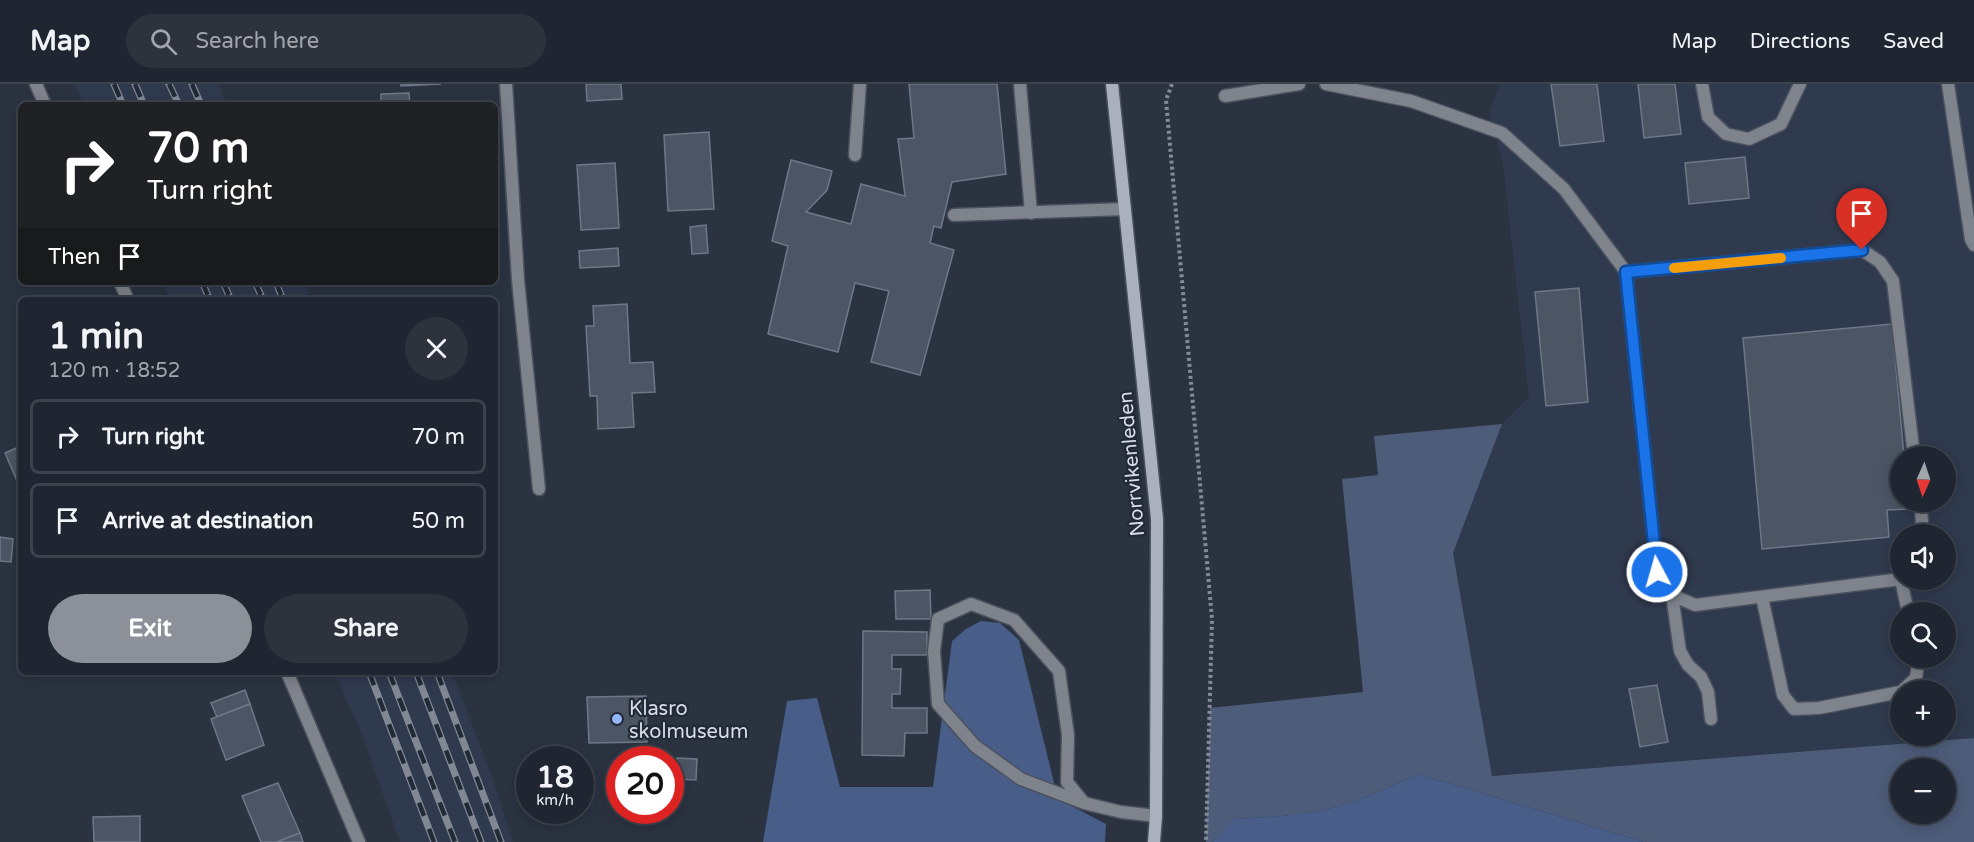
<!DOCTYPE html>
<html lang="en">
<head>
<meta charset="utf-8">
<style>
	:root { --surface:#202631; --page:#2d323d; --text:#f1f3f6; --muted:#a2a5ab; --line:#3d434d; --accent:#8c9099 }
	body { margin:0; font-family:"Varela Round",sans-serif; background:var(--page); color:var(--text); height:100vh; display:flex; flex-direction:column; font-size:22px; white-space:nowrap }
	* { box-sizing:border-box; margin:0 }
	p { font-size:20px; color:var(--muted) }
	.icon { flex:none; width:33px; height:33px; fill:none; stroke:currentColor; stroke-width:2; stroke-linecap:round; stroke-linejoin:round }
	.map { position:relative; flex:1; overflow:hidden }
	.sheet { position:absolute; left:18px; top:213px; width:480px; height:378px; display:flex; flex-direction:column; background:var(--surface); border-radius:9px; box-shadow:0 3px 15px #0003,0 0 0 2px var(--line) }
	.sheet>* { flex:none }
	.guide { position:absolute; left:18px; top:18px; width:480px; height:183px; border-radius:9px; box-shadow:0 3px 15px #0003,0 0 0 2px var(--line); background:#202124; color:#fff; overflow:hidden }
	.needle { width:39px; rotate:183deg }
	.tools { position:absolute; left:1890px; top:362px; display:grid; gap:12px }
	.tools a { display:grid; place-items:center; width:66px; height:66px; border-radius:50%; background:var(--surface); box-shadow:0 3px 15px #0003,0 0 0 2px var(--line); font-size:30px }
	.speed { position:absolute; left:516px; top:662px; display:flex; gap:12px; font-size:30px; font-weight:700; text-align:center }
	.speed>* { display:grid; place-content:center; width:78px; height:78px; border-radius:50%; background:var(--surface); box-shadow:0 3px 15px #0003,0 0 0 2px var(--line); line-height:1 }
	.speed small { font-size:15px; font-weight:400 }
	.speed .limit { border:9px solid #d22; background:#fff; color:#111 }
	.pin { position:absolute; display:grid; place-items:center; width:51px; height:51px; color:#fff; margin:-62px -26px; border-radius:50% 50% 50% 0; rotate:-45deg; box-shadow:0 0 6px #0007 }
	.pin .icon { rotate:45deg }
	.me { position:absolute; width:66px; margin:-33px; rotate:354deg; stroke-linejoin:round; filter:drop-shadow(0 0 4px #0008) }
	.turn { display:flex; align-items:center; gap:21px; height:126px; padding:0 30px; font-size:27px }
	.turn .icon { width:78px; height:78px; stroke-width:2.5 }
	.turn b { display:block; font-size:42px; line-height:51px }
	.then { display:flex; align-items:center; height:57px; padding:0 30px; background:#0003; gap:12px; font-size:22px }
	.round { display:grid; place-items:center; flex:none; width:63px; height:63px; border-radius:32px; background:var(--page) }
	.headline { display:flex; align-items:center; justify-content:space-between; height:102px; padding:0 30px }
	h1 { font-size:36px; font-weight:700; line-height:45px }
	.button { display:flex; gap:12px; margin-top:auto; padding:12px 30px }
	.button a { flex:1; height:69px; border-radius:36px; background:var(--accent); color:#fff; font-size:24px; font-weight:700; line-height:69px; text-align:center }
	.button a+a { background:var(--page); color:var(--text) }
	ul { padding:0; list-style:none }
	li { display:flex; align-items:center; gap:18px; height:75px; margin:0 12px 9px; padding:0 18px; border:3px solid var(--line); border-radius:9px }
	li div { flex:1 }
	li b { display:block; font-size:22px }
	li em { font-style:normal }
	header { display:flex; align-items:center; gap:36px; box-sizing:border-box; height:84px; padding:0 30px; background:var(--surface); border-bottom:2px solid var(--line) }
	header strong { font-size:28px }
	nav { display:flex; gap:33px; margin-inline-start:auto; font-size:21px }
	.search { width:420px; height:54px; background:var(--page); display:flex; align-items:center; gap:15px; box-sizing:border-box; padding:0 21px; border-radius:33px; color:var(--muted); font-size:22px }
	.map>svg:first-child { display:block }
	.built { fill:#303a4e; fill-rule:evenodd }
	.green { fill:#4d5c79; fill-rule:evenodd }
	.forest { fill:#485e89 }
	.building { fill:#4c5564; stroke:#6e7788; stroke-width:1.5 }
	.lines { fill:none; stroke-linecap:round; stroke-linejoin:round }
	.lane-casing { stroke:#4a515f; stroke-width:15 }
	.street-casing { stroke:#4a515f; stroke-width:15 }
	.secondary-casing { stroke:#4a515f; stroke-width:15 }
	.path { stroke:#848a96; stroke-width:4; stroke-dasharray:3 3; stroke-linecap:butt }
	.lane { stroke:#7f838b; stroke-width:12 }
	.street { stroke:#7f838b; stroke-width:12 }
	.secondary { stroke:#aab1bd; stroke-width:12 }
	.rail-casing { stroke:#818894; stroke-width:7 }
	.rail { stroke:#222937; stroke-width:4.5; stroke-dasharray:14; stroke-linecap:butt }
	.route-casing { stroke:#114b97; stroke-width:15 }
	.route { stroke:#1a73e8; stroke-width:10 }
	.slow { stroke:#f59e0b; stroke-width:10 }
	.poi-dot { fill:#92b7fd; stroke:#222937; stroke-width:2 }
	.labels { text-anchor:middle; stroke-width:4.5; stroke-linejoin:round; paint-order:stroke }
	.street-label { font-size:20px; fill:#d6dbe5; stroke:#222937 }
	.poi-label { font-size:20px; fill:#d6dbe5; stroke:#222937; text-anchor:start }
</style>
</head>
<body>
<header>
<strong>Map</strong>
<div class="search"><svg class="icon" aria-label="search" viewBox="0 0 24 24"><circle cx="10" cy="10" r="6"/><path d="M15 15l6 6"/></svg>Search here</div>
<nav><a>Map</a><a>Directions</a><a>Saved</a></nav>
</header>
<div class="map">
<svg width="1974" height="758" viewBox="0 0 1974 758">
	<rect width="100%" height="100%" fill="#2b3341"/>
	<g class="built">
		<path d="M75,0h143l9,21h-143z"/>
		<path d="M1500,0h474v654l-482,38 -39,-223 49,-129 27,-27 -26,-233 -14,-52zM1900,372h46v45h-46zM1900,450h46v45h-46zM1900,528h46v45h-46zM1900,606h46v45h-46z"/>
		<path d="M162,198h143l7,18h-142z"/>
		<path d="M334,588h118l40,105 21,65h-113l-39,-110z"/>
	</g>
	<path class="green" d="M1502,340l-49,129 39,223 482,-38v104h-330l-226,-68c-26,12 -53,25 -82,33 -32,9 -68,10 -101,12l-23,23h-6l4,-134 153,-16 -21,-213 36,-4 -4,-39zM1900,684h46v45h-46z"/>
	<g class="forest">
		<path d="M981,537l19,2 19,17 39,159 48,25 -1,18h-342l24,-141 30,-3 23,89h93l19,-146 14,-12z"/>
		<path d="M1418,690l226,68h-432l22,-23c34,-2 70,-3 102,-12 29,-8 56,-21 82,-33z"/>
	</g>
	<g class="building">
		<path d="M401,0h40l-40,2z"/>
		<path d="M586,0h35l1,15 -35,2z"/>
		<path d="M909,0h88l9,90 -54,8 -11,46 -7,-2 -4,17 24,7 -34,125 -49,-13 18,-71 -34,-8 -17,69 -70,-18 20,-88 -16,-5 19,-81 41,11 -5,19 -21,22 45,12 10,-40 44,12 -7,-57 16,-1z"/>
		<path d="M1551,0h46l7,57 -44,5z"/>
		<path d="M1638,0h37l6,50 -37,4z"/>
		<path d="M409,9l1,12h-29v-11z"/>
		<path d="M709,48l5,77 -46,2 -4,-76z"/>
		<path d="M1745,73l4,41 -60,6 -4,-41z"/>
		<path d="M615,79l4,65 -38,2 -4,-65z"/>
		<path d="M706,141l2,28 -16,1 -2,-27z"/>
		<path d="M618,164l1,18 -39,2 -1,-17z"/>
		<path d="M1579,204l9,114 -42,4 -11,-114z"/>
		<path d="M627,220l3,59 23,-1 2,30 -23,1 2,34 -36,2 -1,-33h-7l-4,-70h8l-1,-20z"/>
		<path d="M1892,240l12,132h-4v45h8v8l-21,1 2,27 -127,12 -19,-211z"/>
		<path d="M21,362v44l-16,-37z"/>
		<path d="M0,453l13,2 -2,23 -11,-1z"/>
		<path d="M930,506l1,29h-35l-1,-28z"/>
		<path d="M863,547l64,1v23h-35v14h9l-1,25h-8v14h35v25h-22l-1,23 -42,-1z"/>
		<path d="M1657,601l11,57 -28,5 -11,-58z"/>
		<path d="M245,606l5,14 -33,13 -6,-14z"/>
		<path d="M646,612l1,46 -58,1 -2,-46z"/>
		<path d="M250,620l14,41 -38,15 -15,-41z"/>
		<path d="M677,674l20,1 -1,21 -20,-1z"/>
		<path d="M278,699l22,50 -23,9h-16l-19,-46z"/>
		<path d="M140,732v26h-46l-1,-25z"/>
		<path d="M300,749l3,9h-26z"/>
	</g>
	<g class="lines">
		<defs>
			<g id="lane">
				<path d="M1020,0l11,129"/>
				<path d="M1326,0l85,17 91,32 62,56 62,83 31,300 15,23 23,10 206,-26"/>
				<path d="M1702,0l6,33 18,17 23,5 32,-15 19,-40"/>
				<path d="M1225,12l74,-12"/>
				<path d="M855,71l5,-71"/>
				<path d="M954,131l171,-6"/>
				<path d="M1626,188l236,-22 18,12 13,19 21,175"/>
				<path d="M1919,450l3,-13 -2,-20"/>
				<path d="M1901,496l7,32"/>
				<path d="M1672,511l8,56 8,14 13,12 7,15 3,27"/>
				<path d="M1762,513l21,98 11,14 25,-1 81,-16"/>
				<path d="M1903,606l13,-12 3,-21"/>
				<path d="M1084,719l-63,-24 -46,-33 -37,-42 -4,-53 4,-32 33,-15 43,16 45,51 9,64 -1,47 17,21 37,9 35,4"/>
			</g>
			<g id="street">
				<path d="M36,0l9,21"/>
				<path d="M506,0l12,196 21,209"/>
				<path d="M1948,0l23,155 3,6"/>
				<path d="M120,198l8,18"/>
				<path d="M287,588l72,170"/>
			</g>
			<path id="secondary" d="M1112,0l45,435 -1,297 -2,26"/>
		</defs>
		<use href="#lane" class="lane-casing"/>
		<use href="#street" class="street-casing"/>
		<use href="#secondary" class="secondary-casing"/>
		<path class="path" d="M1172,0l-6,16 46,519 -6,223"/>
		<use href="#lane" class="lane"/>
		<use href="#street" class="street"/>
		<use href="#secondary" class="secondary"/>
		<defs>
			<g id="rail">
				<path d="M114,0l9,21"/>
				<path d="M135,0l9,21"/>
				<path d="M169,0l10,21"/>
				<path d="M192,0l9,21"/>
				<path d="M202,198l8,18"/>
				<path d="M223,198l8,18"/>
				<path d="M255,198l8,18"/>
				<path d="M276,198l7,18"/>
				<path d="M369,588l65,170"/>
				<path d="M389,588l66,170"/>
				<path d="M416,588l65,170"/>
				<path d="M437,588l64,170"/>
			</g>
		</defs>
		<use href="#rail" class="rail-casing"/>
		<use href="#rail" class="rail"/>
	</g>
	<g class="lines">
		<defs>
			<path id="route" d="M1657,488l-31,-300 236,-22"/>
		</defs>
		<use href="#route" class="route-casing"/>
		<use href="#route" class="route"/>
		<path class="slow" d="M1674,184l107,-10"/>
	</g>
	<circle class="poi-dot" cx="617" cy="635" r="6"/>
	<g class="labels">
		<g class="street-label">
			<text transform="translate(1131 380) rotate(-95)" y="7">Norrvikenleden</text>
		</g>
		<g class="poi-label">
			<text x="629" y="631">Klasro<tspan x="629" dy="23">skolmuseum</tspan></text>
		</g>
	</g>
</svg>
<div class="tools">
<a><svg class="needle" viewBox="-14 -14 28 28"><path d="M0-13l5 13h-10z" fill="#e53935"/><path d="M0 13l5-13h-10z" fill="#a2a5ab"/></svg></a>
<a><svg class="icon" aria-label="sound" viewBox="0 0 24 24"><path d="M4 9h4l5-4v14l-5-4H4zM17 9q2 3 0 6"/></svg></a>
<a><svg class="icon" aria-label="search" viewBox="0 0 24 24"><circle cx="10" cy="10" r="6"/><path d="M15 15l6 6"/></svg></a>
<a>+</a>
<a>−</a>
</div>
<div class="speed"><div>18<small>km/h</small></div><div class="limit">20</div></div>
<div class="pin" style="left:1862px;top:166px;background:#d93025"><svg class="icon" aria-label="arrive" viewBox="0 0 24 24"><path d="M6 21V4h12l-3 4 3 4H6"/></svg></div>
<svg class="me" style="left:1657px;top:488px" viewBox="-20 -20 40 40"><circle r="17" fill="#1a73e8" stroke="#fff" stroke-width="3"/><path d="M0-11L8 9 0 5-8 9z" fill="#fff"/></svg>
<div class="guide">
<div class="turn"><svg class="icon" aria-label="right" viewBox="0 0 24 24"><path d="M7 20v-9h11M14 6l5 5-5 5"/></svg><div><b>70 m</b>Turn right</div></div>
<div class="then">Then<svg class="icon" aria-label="arrive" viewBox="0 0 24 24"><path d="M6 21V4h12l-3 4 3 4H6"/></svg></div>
</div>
<section class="sheet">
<div class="headline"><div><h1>1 min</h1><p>120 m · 18:52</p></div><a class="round"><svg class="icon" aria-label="close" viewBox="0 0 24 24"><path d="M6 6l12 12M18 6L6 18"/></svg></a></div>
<ul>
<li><svg class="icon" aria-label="right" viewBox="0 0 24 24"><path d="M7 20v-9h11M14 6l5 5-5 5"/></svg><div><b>Turn right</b></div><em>70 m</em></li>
<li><svg class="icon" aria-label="arrive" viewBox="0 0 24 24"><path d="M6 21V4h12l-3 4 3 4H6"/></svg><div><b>Arrive at destination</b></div><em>50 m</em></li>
</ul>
<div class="button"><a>Exit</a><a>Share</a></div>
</section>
</div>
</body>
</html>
